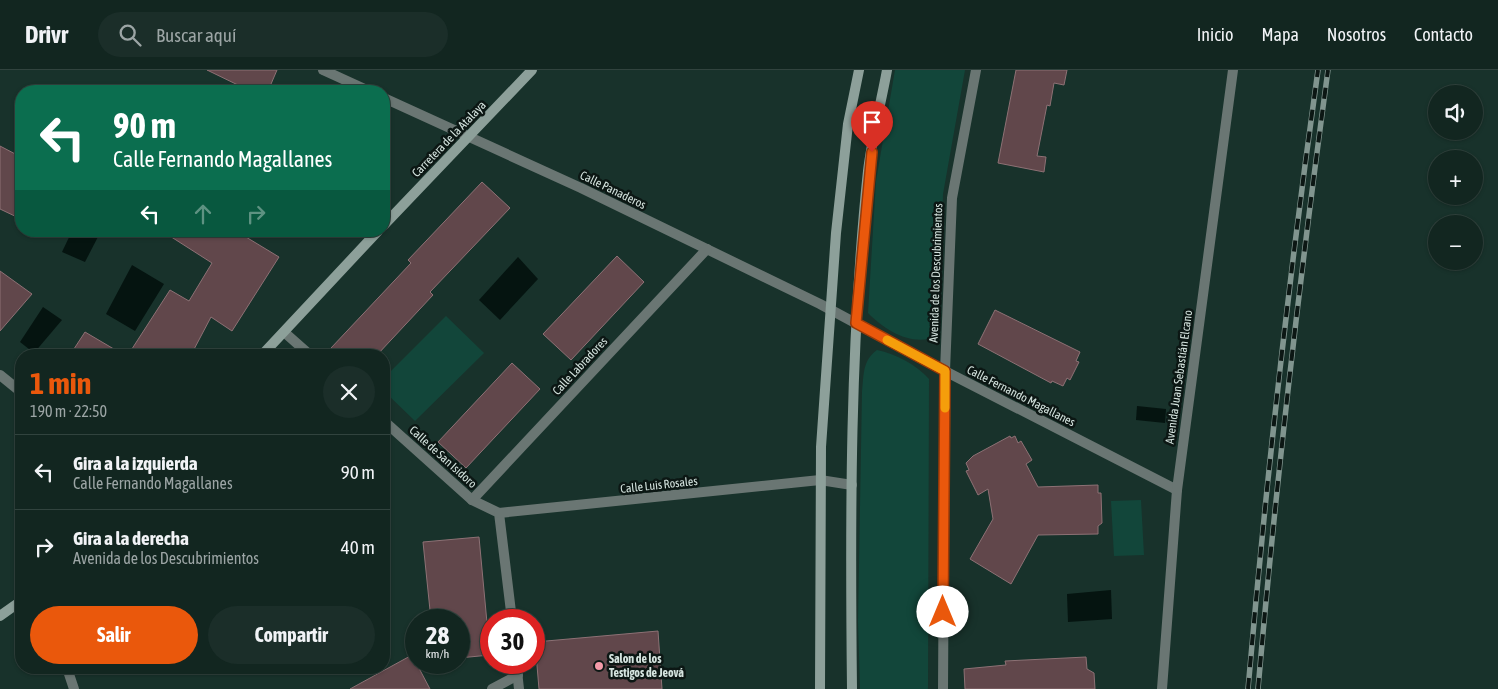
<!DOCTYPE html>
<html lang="es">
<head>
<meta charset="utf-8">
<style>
	:root { --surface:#122620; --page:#1b2e29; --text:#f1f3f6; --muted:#9ca5a5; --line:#31433e; --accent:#ea580c }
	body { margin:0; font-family:"Asap Condensed",sans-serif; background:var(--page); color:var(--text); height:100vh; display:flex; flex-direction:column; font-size:19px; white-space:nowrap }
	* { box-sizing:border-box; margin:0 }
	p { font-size:16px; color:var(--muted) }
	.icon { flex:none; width:28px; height:28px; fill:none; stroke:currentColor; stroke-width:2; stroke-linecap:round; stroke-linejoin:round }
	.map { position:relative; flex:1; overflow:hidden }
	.panel { position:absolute; left:15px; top:279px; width:375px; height:325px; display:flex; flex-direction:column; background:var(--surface); border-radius:20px; box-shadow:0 1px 4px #0004,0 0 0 1px var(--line) }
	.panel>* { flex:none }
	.hud { position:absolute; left:15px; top:15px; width:375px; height:152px; border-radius:20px; box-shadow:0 1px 4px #0004,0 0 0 1px var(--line); background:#0b6e4f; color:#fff; overflow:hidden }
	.buttons { position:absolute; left:1428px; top:15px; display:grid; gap:10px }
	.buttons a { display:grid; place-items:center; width:55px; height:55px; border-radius:50%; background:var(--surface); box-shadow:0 1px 4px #0004,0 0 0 1px var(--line); font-size:25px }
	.speed { position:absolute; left:405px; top:539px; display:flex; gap:10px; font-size:25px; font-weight:700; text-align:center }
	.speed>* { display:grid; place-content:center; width:65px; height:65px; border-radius:50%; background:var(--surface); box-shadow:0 1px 4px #0004,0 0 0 1px var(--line); line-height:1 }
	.speed small { font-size:12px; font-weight:400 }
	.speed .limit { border:8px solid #d22; background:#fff; color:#111 }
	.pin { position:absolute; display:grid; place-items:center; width:42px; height:42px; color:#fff; margin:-51px -21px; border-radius:50% 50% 50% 0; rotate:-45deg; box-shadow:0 0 5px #0007 }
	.pin .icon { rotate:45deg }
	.me { position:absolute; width:55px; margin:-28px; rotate:0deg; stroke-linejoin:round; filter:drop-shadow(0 0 4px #0008) }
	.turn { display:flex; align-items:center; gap:18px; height:105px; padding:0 15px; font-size:22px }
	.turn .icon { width:65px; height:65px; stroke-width:2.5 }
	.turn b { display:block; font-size:35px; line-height:42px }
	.lanes { display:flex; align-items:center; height:48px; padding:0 15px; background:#0003; justify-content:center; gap:25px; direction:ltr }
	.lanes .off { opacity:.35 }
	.round { display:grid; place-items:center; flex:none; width:52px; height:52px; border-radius:26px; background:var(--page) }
	.headline { display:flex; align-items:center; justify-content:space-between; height:85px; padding:0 15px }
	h1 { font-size:30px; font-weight:700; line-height:38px; color:var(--accent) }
	.button { display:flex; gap:10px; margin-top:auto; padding:10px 15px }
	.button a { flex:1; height:58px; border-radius:30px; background:var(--accent); color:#fff; font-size:20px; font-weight:700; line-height:58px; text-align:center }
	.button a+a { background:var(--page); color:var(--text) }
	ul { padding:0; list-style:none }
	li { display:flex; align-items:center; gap:15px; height:75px; padding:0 15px; border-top:1px solid var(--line) }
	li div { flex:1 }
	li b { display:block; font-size:19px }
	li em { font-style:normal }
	header { display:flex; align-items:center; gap:30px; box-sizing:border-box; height:70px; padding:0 25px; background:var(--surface); border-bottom:1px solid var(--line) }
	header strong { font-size:24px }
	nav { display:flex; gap:28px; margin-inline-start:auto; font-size:18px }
	.search { width:350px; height:45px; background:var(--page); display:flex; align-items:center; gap:12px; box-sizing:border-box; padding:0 18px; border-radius:28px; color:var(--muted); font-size:19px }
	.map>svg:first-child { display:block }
	.green { fill:#12463a }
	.water { fill:#051410 }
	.building { fill:#61474b; stroke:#8d7175 }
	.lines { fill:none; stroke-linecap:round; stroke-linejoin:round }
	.street { stroke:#6a7673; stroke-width:10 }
	.secondary { stroke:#8da09a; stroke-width:10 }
	.rail-casing { stroke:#81958f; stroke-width:5.5 }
	.rail { stroke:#0c1714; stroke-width:4; stroke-dasharray:11; stroke-linecap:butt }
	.route-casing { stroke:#983908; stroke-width:12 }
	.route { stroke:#ea580c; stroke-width:9 }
	.slow { stroke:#f59e0b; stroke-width:9 }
	.poi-dot { fill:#f39aa8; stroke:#0c1714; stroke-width:2 }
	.labels { text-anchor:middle; stroke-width:5; stroke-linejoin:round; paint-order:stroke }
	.street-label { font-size:12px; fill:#d5e4df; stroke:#0c1714 }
	.poi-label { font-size:12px; font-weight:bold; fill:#d5e4df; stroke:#0c1714; text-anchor:start }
</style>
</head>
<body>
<header>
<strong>Drivr</strong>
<div class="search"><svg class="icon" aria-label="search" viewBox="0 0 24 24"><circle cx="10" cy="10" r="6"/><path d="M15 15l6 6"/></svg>Buscar aquí</div>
<nav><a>Inicio</a><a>Mapa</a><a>Nosotros</a><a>Contacto</a></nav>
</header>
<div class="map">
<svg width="1498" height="619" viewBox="0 0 1498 619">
	<rect width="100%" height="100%" fill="#18322b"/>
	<g class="green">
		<path d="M895,0h70l-22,124 -4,132 -3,11c-25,9 -50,-6 -68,-24l8,-132z"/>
		<path d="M446,246l38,37 -69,68 -31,-30v-13z"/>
		<path d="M877,280c19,4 40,15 52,29l-1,310h-68l-2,-67 4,-230c2,-17 0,-31 15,-42z"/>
		<path d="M1141,430l3,55 -30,1 -3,-55z"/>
	</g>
	<g class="water">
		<path d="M72,161h29l-16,31 -23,-10z"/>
		<path d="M518,187l20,22 -38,41 -21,-20z"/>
		<path d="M132,195l32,19 -29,47 -29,-17z"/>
		<path d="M43,237l19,13 -28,33 -14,-11z"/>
		<path d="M1137,336l29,3 -1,14 -29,-3z"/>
		<path d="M1111,520l1,29 -44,3 -1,-28z"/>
	</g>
	<g class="building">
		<path d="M207,0h70l-9,21h-30l2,-5z"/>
		<path d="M1016,0h51l-3,15 -10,-2 -4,23 -3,-1 -10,51 9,1 -2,15 -46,-9z"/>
		<path d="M0,76l21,11v62l-21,-10z"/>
		<path d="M482,112l28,26 -80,84 3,3 -56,60h-38l-8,-7 80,-85 -3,-3z"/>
		<path d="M162,161h74l43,26 -47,74 -21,-14 -20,38h-63l42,-65 19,11 23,-38z"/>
		<path d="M617,186l27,26 -73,78 -28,-26z"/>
		<path d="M0,201l32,23 -32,37z"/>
		<path d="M995,240l85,42 -4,9 3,1 -9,18 -3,-2 -4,8 -11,-5 -1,2 -73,-39z"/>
		<path d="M85,262l39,23h-54z"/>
		<path d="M512,293l28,26 -74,79 -28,-26z"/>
		<path d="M1010,366l1,2 4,-2 3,7 3,-2 11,19 -6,4 12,23 60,-2v8h3l1,30 -4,3v8l-60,1 -27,49 -41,-25 23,-40 -5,-30 -10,6 -12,-24 3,-1 -3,-7 7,-7z"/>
		<path d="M479,467l11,118 -31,3v-38h-28l-8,-78z"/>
		<path d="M658,561l4,58h-123l-4,-47z"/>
		<path d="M412,585l18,34h-80z"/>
		<path d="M1086,587l1,12 7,4 1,16h-130l-1,-20 42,-4 -1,-4z"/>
	</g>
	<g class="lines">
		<g class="street">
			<path d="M323,0l46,21"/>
			<path d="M384,28l197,90 239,116 117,63 240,123"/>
			<path d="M284,262l26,23"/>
			<path d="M0,305l21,17"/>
			<path d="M384,351l88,79 27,13 13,107"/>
			<path d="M472,430l235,-251"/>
			<path d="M499,443l321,-33 32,5"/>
			<path d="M516,592l3,27"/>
			<path d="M67,598l7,21"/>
			<path d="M492,619l26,-14"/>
			<path d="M943,619l2,-318 7,-173 24,-128"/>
			<path d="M1162,619l15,-199 56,-420"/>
		</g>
		<g class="secondary">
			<path d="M384,155l148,-155"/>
			<path d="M262,285l116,-124"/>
			<path d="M0,546l21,-15"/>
			<path d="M820,619l1,-242 15,-214 12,-109 11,-54"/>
			<path d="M852,619c-2,-173 -2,-347 16,-518 4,-34 13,-68 19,-101"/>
		</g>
		<defs>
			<g id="rail">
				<path d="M1248,619c18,-207 41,-413 70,-619"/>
				<path d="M1258,619c18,-207 42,-413 70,-619"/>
			</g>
		</defs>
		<use href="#rail" class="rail-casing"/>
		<use href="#rail" class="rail"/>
	</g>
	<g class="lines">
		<defs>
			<path id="route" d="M872,82l-16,171 89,48 -2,241"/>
		</defs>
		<use href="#route" class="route-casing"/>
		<use href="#route" class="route"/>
		<path class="slow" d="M887,270l58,31v37"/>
	</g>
	<circle class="poi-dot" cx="599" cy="596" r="5"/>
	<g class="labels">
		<g class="street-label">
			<text transform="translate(449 69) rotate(-46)" y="4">Carretera de la Atalaya</text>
			<text transform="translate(613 120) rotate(26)" y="4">Calle Panaderos</text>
			<text transform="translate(936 203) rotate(-88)" y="4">Avenida de los Descubrimientos</text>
			<text transform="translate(580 296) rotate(-47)" y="4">Calle Labradores</text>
			<text transform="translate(1179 307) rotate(-82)" y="4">Avenida Juan Sebastián Elcano</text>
			<text transform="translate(1021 326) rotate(27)" y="4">Calle Fernando Magallanes</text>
			<text transform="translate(443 387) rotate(42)" y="4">Calle de San Isidoro</text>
			<text transform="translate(659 415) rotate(-6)" y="4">Calle Luis Rosales</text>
		</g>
		<g class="poi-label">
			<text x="609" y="593">Salon de los<tspan x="609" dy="14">Testigos de Jeová</tspan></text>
		</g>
	</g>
</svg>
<div class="buttons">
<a><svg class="icon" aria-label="sound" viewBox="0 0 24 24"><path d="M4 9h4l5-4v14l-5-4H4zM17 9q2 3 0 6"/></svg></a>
<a>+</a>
<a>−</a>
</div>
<div class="speed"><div>28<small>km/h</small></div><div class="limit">30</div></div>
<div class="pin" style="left:872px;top:82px;background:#d93025"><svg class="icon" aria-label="arrive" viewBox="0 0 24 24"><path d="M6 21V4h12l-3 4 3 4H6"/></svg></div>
<svg class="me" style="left:943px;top:542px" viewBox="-20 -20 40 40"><circle r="19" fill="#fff"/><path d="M0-13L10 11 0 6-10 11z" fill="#ea580c"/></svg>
<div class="hud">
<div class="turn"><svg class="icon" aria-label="left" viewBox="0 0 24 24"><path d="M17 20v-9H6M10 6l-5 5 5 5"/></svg><div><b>90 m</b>Calle Fernando Magallanes</div></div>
<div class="lanes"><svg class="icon" aria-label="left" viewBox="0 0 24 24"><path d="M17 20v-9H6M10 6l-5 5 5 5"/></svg><svg class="icon off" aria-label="ahead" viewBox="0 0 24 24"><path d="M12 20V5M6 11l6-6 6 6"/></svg><svg class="icon off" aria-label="right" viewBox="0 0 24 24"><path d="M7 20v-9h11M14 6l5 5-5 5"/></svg></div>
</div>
<section class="panel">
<div class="headline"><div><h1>1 min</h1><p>190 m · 22:50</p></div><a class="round"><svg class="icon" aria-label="close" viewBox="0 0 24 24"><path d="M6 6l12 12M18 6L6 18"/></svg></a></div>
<ul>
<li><svg class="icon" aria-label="left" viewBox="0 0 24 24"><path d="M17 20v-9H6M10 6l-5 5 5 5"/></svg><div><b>Gira a la izquierda</b><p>Calle Fernando Magallanes</p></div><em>90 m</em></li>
<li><svg class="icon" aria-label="right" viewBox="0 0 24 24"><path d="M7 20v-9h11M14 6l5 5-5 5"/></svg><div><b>Gira a la derecha</b><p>Avenida de los Descubrimientos</p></div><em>40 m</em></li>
</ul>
<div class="button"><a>Salir</a><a>Compartir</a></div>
</section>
</div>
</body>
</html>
